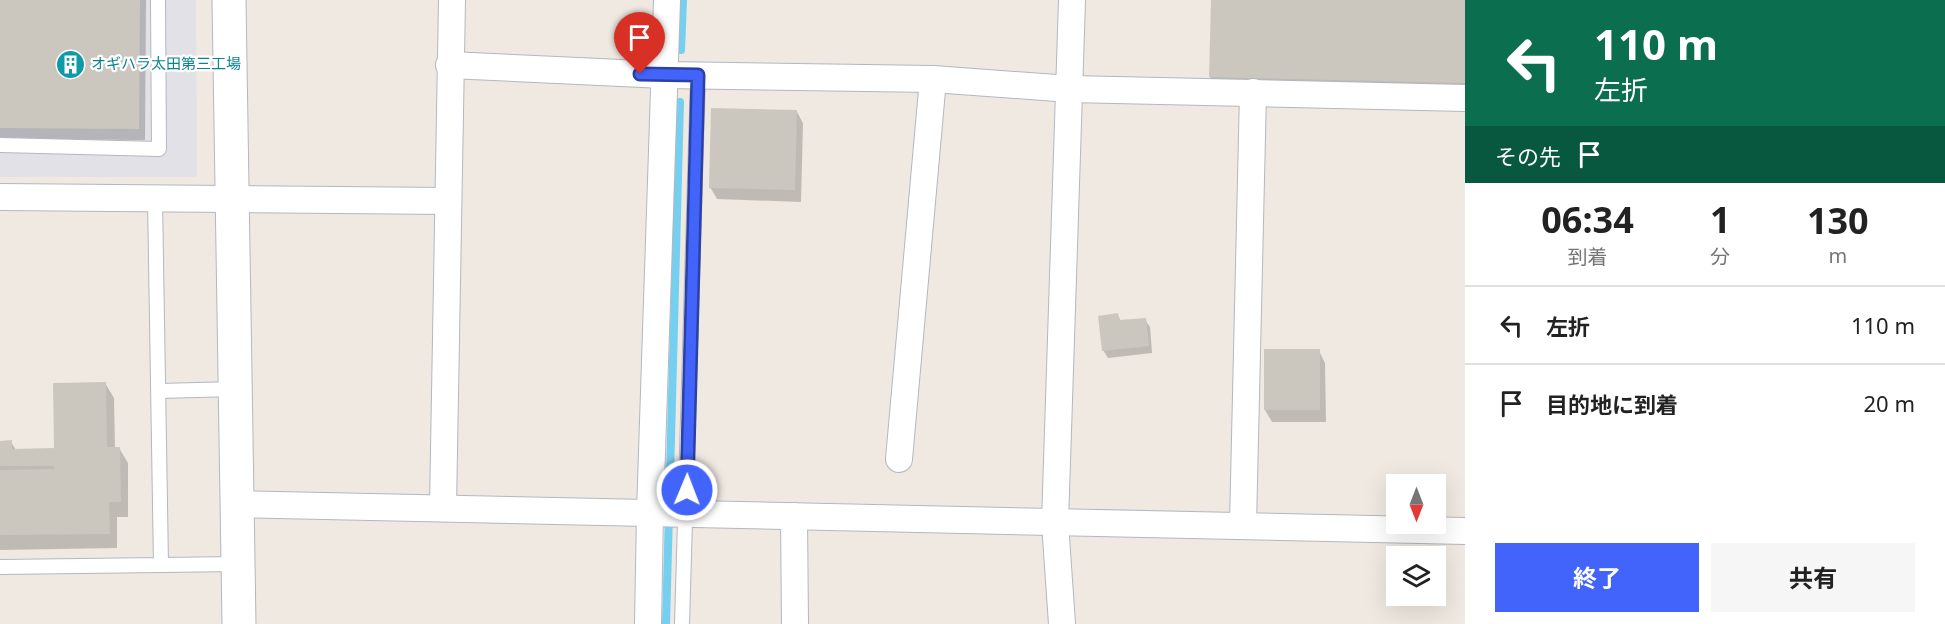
<!DOCTYPE html>
<html lang="ja">
<head>
<meta charset="utf-8">
<style>
	:root { --surface:#fff; --page:#f6f6f6; --text:#222; --muted:#767676; --line:#e0e0e0; --accent:#4264fb }
	body { margin:0; font-family:"Noto Sans","Noto Sans JP",sans-serif; background:var(--page); color:var(--text); height:100vh; display:flex; flex-direction:column; font-size:22px; white-space:nowrap }
	* { box-sizing:border-box; margin:0 }
	p { font-size:20px; color:var(--muted) }
	.icon { flex:none; width:33px; height:33px; fill:none; stroke:currentColor; stroke-width:2; stroke-linecap:round; stroke-linejoin:round }
	.map { position:relative; flex:1; overflow:hidden }
	.details { display:flex; flex-direction:column; background:var(--surface); width:480px }
	.details>* { flex:none }
	.banner { background:#0b6e4f; color:#fff; overflow:hidden }
	.needle { width:39px; rotate:180deg }
	.fabs { position:absolute; left:1386px; top:474px; display:grid; gap:12px }
	.fabs a { display:grid; place-items:center; width:60px; height:60px; border-radius:0px; background:var(--surface); box-shadow:0 6px 24px #0002; font-size:30px }
	.pin { position:absolute; display:grid; place-items:center; width:51px; height:51px; color:#fff; margin:-62px -26px; border-radius:50% 50% 50% 0; rotate:-45deg; box-shadow:0 0 6px #0007 }
	.pin .icon { rotate:45deg }
	.me { position:absolute; width:66px; margin:-33px; rotate:1deg; stroke-linejoin:round; filter:drop-shadow(0 0 4px #0008) }
	.turn { display:flex; align-items:center; gap:21px; height:126px; padding:0 30px; font-size:27px }
	.turn .icon { width:78px; height:78px; stroke-width:2.5 }
	.turn b { display:block; font-size:42px; line-height:51px }
	.then { display:flex; align-items:center; height:57px; padding:0 30px; background:#0003; gap:12px; font-size:22px }
	.eta { display:flex; justify-content:space-evenly; align-items:center; height:102px; text-align:center }
	.eta b { font-size:36px; font-weight:700; line-height:42px }
	.button { display:flex; gap:12px; margin-top:auto; padding:12px 30px }
	.button a { flex:1; height:69px; border-radius:0px; background:var(--accent); color:#fff; font-size:24px; font-weight:700; line-height:69px; text-align:center }
	.button a+a { background:var(--page); color:var(--text) }
	ul { padding:0; list-style:none }
	li { display:flex; align-items:center; gap:18px; height:78px; padding:0 30px; border-top:2px solid var(--line) }
	li div { flex:1 }
	li b { display:block; font-size:22px }
	li em { font-style:normal }
	main { display:flex; flex:1; min-height:0 }
	.map>svg:first-child { display:block }
	.industrial { fill:#e3e1e8 }
	.shadow { fill:#0003 }
	.lines { fill:none; stroke-linecap:round; stroke-linejoin:round }
	.stream { stroke:#75cff0; stroke-width:8 }
	.building { fill:#cbc7bf }
	.service-casing { stroke:#b4b7c1; stroke-width:16 }
	.minor-casing { stroke:#b4b7c1; stroke-width:28 }
	.tertiary-casing { stroke:#b4b7c1; stroke-width:35 }
	.service { stroke:#fff; stroke-width:14 }
	.minor { stroke:#fff; stroke-width:26 }
	.tertiary { stroke:#fff; stroke-width:33 }
	.route-casing { stroke:#2b41a3; stroke-width:15 }
	.route { stroke:#4264fb; stroke-width:10 }
	.labels { text-anchor:middle; stroke-width:4.5; stroke-linejoin:round; paint-order:stroke }
	.culture-label { font-size:15px; fill:#0d838f; stroke:#fff; text-anchor:start }
</style>
</head>
<body>
<main>
<div class="map">
<svg width="1465" height="624" viewBox="0 0 1465 624">
	<rect width="100%" height="100%" fill="#efe9e1"/>
	<path class="industrial" d="M0,0h196l1,177h-197z"/>
	<g class="shadow">
		<path d="M0,0h146l-1,140 -145,-1z"/>
		<path d="M1212,0h253v97l-246,-6 -9,-14z"/>
		<path d="M797,112l6,11 -2,79 -84,-3 -7,-12z"/>
		<path d="M1118,315l3,7 24,-2 5,7 2,26 -44,5 -5,-8z"/>
		<path d="M1319,351l6,12 1,59h-54l-7,-12z"/>
		<path d="M105,383l9,15 1,50h4l9,15v54h-11v31l-117,2v-108h11l5,8h39z"/>
	</g>
	<g class="lines">
		<g class="stream">
			<path d="M681,50l2,-50"/>
			<path d="M666,624l14,-522"/>
		</g>
	</g>
	<g class="building">
		<path d="M0,0h140l-1,129 -139,-1z"/>
		<path d="M1211,0h254v83l-256,-6z"/>
		<path d="M711,108l86,2 -2,80 -86,-2z"/>
		<path d="M1118,313l1,7 27,-2 3,28 -47,5 -4,-35z"/>
		<rect x="1264" y="349" width="56" height="61"/>
		<path d="M106,382l1,65h13l1,55h-12l1,32 -110,1v-65l54,-1v-3h-54v-25l12,-1v9l42,-1 -1,-65z"/>
	</g>
	<g class="lines">
		<defs>
			<g id="service">
				<path d="M0,145l159,4 -1,-149"/>
				<path d="M159,391l76,-2"/>
				<path d="M161,565l77,-1"/>
				<path d="M0,567l161,-2 -6,-366"/>
				<path d="M682,624l16,-549"/>
			</g>
			<g id="minor">
				<path d="M449,65l215,10 269,4 137,10 395,9"/>
				<path d="M0,197l447,4"/>
				<path d="M899,459l34,-380"/>
				<path d="M236,504l1229,27"/>
				<path d="M443,507l9,-507"/>
				<path d="M794,516l1,108"/>
				<path d="M1243,525l10,-433"/>
				<path d="M648,624l2,-112 17,-512"/>
				<path d="M1062,624l-7,-101 17,-523"/>
			</g>
			<path id="tertiary" d="M229,0l10,624"/>
		</defs>
		<use href="#service" class="service-casing"/>
		<use href="#minor" class="minor-casing"/>
		<use href="#tertiary" class="tertiary-casing"/>
		<use href="#service" class="service"/>
		<use href="#minor" class="minor"/>
		<use href="#tertiary" class="tertiary"/>
	</g>
	<g class="lines">
		<defs>
			<path id="route" d="M640,74l58,1 -11,415"/>
		</defs>
		<use href="#route" class="route-casing"/>
		<use href="#route" class="route"/>
	</g>
	<defs>
		<symbol id="building-disc" viewBox="-11 -11 22 22"><circle r="9.5" fill="#0f9aa8" stroke="#fff"/><path d="M-4-6H4V6H1V3H-1V6H-4ZM-2.5-4.3h1.7v1.8h-1.7ZM.8-4.3h1.7v1.8H.8ZM-2.5-1h1.7V.8h-1.7ZM.8-1h1.7V.8H.8Z" fill="#fff"/></symbol>
	</defs>
	<g fill-rule="evenodd">
		<use href="#building-disc" x="54" y="48" width="33" height="33"/>
	</g>
	<g class="labels">
		<g class="culture-label">
			<text x="91" y="69">オギハラ太田第三工場</text>
		</g>
	</g>
</svg>
<div class="fabs">
<a><svg class="needle" viewBox="-14 -14 28 28"><path d="M0-13l5 13h-10z" fill="#e53935"/><path d="M0 13l5-13h-10z" fill="#767676"/></svg></a>
<a><svg class="icon" aria-label="layers" viewBox="0 0 24 24"><path d="M12 4l9 5-9 5-9-5zM3 14l9 5 9-5"/></svg></a>
</div>
<div class="pin" style="left:640px;top:74px;background:#d93025"><svg class="icon" aria-label="arrive" viewBox="0 0 24 24"><path d="M6 21V4h12l-3 4 3 4H6"/></svg></div>
<svg class="me" style="left:687px;top:490px" viewBox="-20 -20 40 40"><circle r="17" fill="#4264fb" stroke="#fff" stroke-width="3"/><path d="M0-11L8 9 0 5-8 9z" fill="#fff"/></svg>
</div>
<section class="details">
<div class="banner">
<div class="turn"><svg class="icon" aria-label="left" viewBox="0 0 24 24"><path d="M17 20v-9H6M10 6l-5 5 5 5"/></svg><div><b>110 m</b>左折</div></div>
<div class="then">その先<svg class="icon" aria-label="arrive" viewBox="0 0 24 24"><path d="M6 21V4h12l-3 4 3 4H6"/></svg></div>
</div>
<div class="eta">
<div><b>06:34</b><p>到着</p></div>
<div><b>1</b><p>分</p></div>
<div><b>130</b><p>m</p></div>
</div>
<ul>
<li><svg class="icon" aria-label="left" viewBox="0 0 24 24"><path d="M17 20v-9H6M10 6l-5 5 5 5"/></svg><div><b>左折</b></div><em>110 m</em></li>
<li><svg class="icon" aria-label="arrive" viewBox="0 0 24 24"><path d="M6 21V4h12l-3 4 3 4H6"/></svg><div><b>目的地に到着</b></div><em>20 m</em></li>
</ul>
<div class="button"><a>終了</a><a>共有</a></div>
</section>
</main>
</body>
</html>
